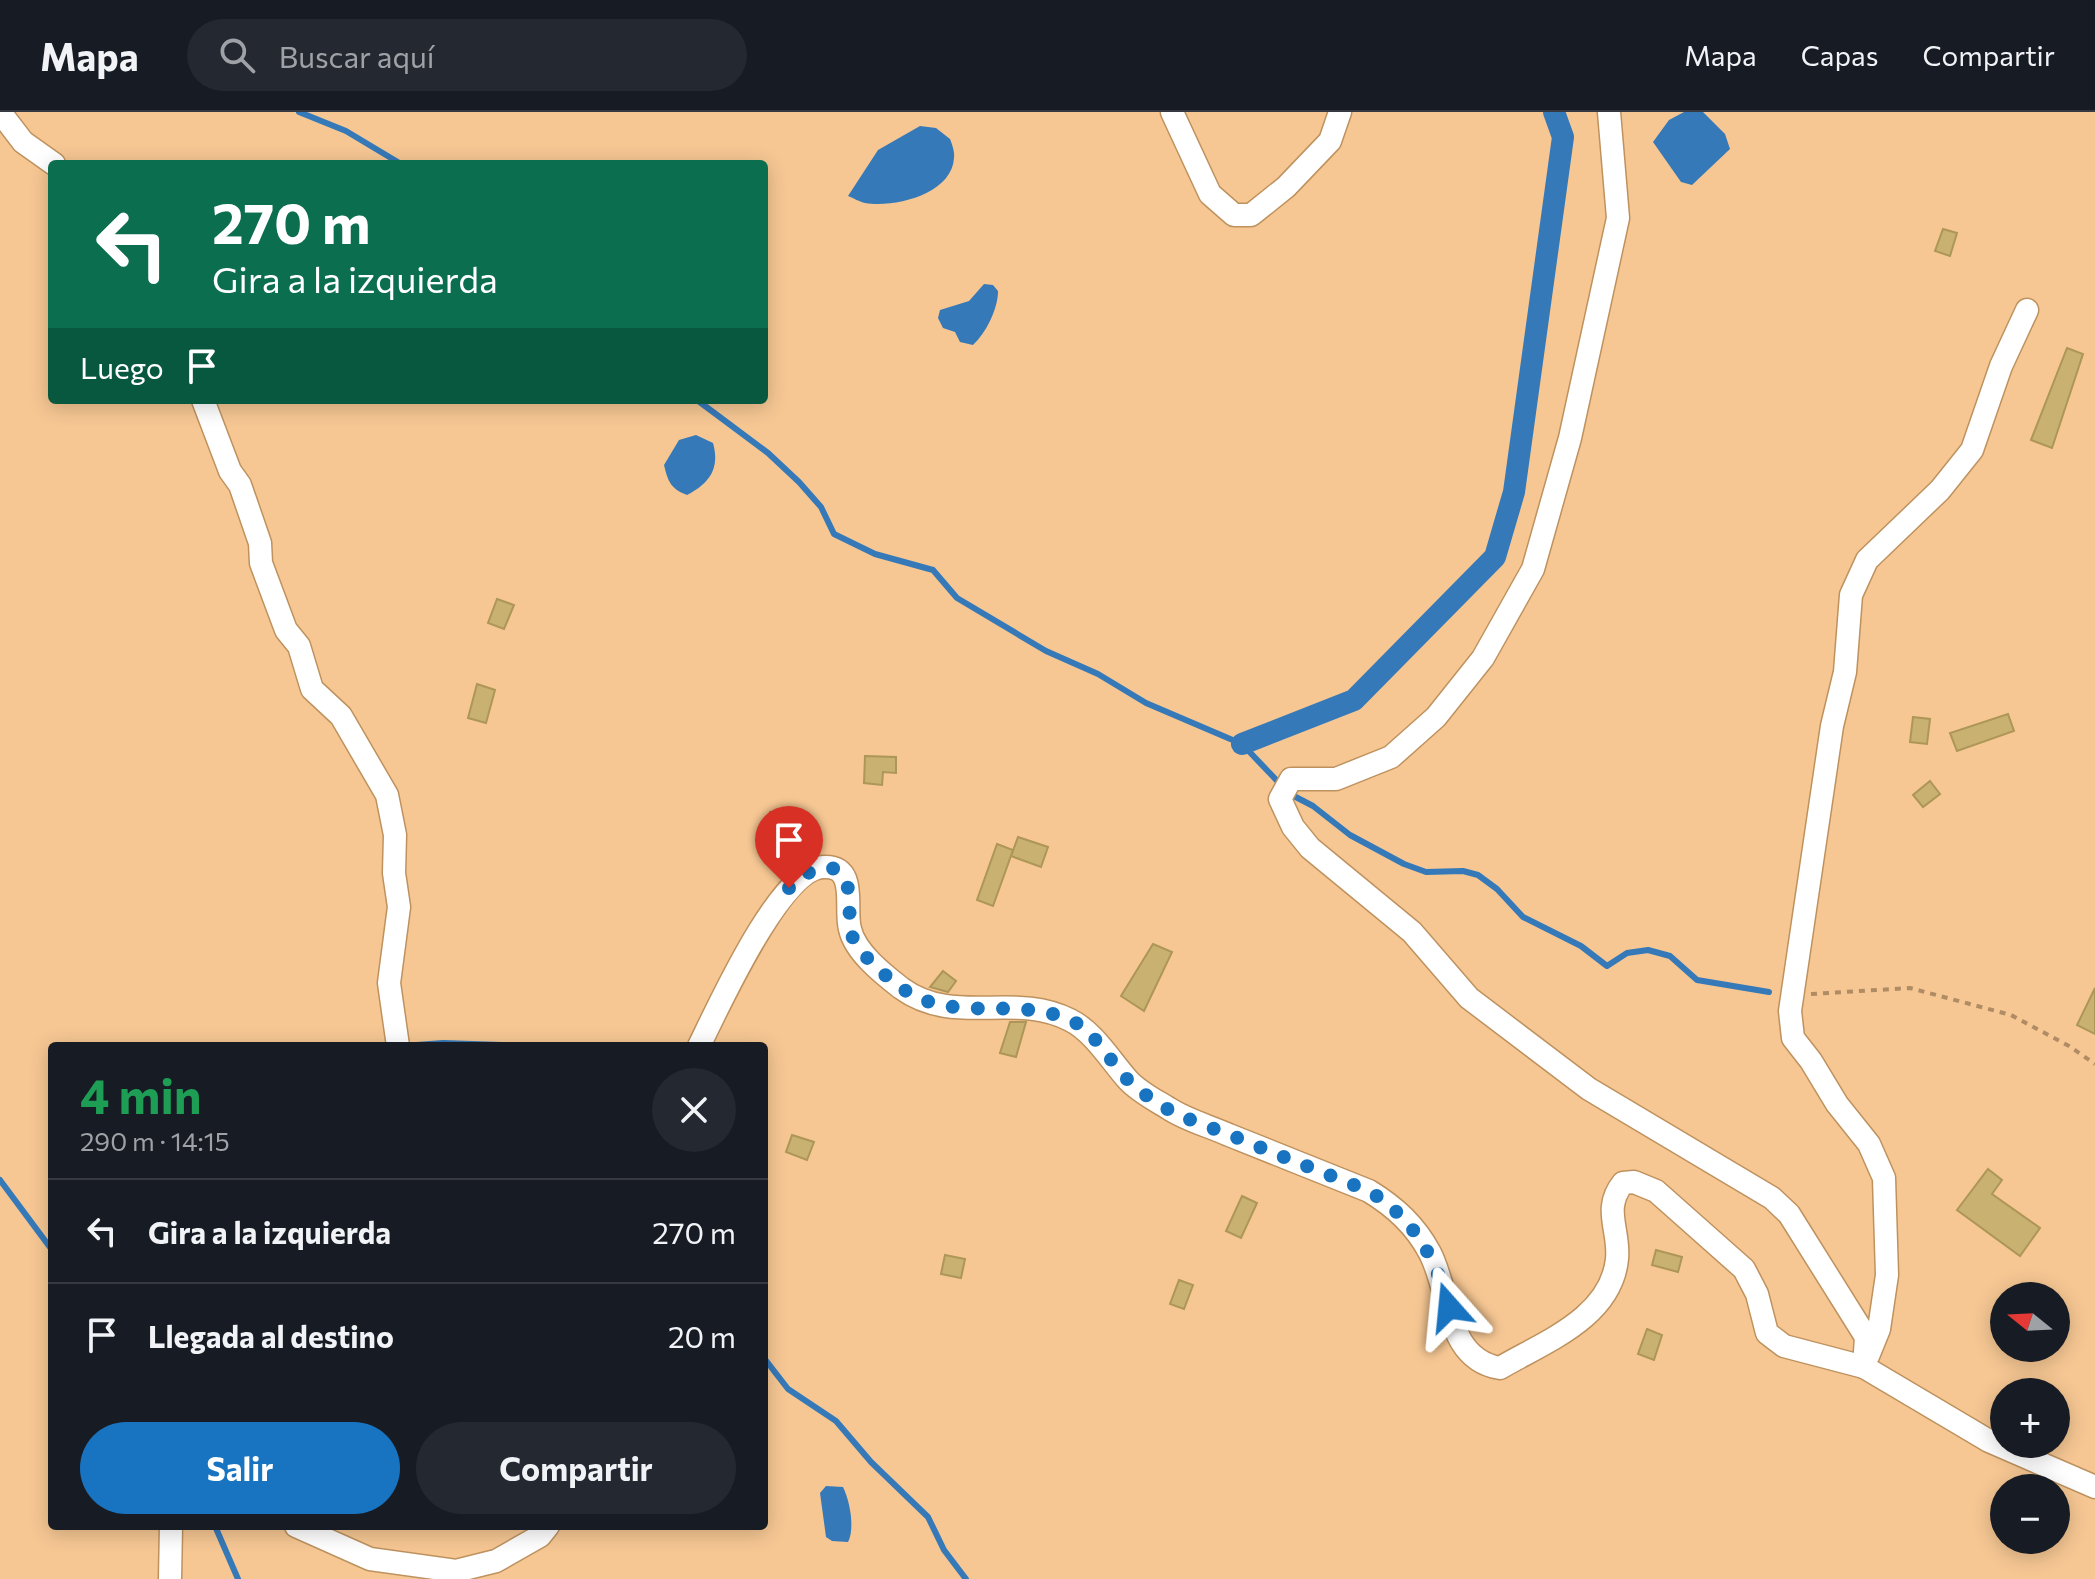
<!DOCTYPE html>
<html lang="es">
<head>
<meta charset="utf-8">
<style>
	:root { --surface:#171b24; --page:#242831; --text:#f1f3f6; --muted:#9ea1a6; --line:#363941; --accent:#1874c0 }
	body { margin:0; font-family:Commissioner,sans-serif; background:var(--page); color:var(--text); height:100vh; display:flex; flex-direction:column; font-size:30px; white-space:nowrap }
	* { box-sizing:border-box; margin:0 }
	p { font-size:26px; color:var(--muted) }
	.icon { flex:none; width:44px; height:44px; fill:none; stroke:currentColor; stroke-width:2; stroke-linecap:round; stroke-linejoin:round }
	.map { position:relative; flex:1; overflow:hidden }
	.side { position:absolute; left:48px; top:930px; width:720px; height:488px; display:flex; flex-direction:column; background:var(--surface); border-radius:8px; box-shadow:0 4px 20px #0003 }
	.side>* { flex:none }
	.hud { position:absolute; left:48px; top:48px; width:720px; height:244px; border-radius:8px; box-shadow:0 4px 20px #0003; background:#0b6e4f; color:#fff; overflow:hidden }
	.needle { width:52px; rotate:288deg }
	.buttons { position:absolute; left:1990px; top:1170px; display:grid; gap:16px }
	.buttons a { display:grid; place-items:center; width:80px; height:80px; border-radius:50%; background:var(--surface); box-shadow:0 4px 20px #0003; font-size:40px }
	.pin { position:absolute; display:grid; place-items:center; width:68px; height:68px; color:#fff; margin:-82px -34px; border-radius:50% 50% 50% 0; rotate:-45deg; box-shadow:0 0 8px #0007 }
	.pin .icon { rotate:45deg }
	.me { position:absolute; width:88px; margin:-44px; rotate:342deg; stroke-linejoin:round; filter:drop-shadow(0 0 6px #0008) }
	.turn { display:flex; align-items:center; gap:28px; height:168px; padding:0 32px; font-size:36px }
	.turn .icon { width:104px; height:104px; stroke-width:2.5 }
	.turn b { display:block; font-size:56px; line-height:68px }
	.then { display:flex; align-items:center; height:76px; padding:0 32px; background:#0003; gap:16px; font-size:30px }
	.round { display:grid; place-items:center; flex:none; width:84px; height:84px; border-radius:42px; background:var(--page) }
	.headline { display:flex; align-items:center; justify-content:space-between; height:136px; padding:0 32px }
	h1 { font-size:48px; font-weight:700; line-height:60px; color:#1e9e55 }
	.cta { display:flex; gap:16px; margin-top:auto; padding:16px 32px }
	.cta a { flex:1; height:92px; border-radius:48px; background:var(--accent); color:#fff; font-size:32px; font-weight:700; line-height:92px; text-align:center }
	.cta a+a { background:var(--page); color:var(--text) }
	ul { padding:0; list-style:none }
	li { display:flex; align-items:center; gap:24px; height:104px; padding:0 32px; border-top:2px solid var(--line) }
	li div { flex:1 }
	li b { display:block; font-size:30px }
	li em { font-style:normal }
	header { display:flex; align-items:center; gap:48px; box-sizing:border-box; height:112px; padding:0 40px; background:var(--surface); border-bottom:2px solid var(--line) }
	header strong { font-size:38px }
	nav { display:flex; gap:44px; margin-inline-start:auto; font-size:28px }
	.search { width:560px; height:72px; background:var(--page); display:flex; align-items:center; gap:20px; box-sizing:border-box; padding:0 28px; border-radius:44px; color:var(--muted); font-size:30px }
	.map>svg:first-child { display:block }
	.water { fill:#3679b8 }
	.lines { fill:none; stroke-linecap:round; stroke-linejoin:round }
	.stream { stroke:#3679b8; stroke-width:6 }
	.canal { stroke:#3679b8; stroke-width:22 }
	.building { fill:#c9b172; stroke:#ad9657; stroke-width:2 }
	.minor-casing { stroke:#be925f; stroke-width:25 }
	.path { stroke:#b08c64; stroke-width:4; stroke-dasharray:6 6; stroke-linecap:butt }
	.minor { stroke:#fff; stroke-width:22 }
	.route { stroke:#1874c0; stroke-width:14; stroke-dasharray:0 25.2 }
</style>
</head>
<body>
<header>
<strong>Mapa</strong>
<div class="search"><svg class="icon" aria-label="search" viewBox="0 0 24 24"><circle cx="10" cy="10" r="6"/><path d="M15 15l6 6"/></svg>Buscar aquí</div>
<nav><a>Mapa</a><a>Capas</a><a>Compartir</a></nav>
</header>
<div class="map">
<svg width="2095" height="1467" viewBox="0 0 2095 1467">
	<rect width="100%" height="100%" fill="#f6c793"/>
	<g class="water">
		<path d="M1684,0h19l22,22 5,15 -38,36 -11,-3 -28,-40 16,-22z"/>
		<path d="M920,14l16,2 14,11c2,5 5,13 4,19 -2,36 -59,50 -89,45 -5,-1 -12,-5 -17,-7l30,-46z"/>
		<path d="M984,172l9,1 5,6c0,18 -12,42 -25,54l-13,-3 -5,-10 -12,-4 -5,-10 2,-8 29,-9z"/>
		<path d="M696,323l17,8c7,25 -3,40 -26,52 -16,-6 -19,-13 -23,-30l15,-25z"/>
		<path d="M826,1374l17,1c7,14 12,42 5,55l-16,-1 -6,-4 -6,-44z"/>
	</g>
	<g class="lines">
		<g class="stream">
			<path d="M299,0l47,19 55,33"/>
			<path d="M697,288l71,53 31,29 22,25 13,27 41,20 58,16 24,28 89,53 52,23 48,29 96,41 40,42"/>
			<path d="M1290,682l23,12 37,29 54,29 22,8 37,-1 15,4 19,14 26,28 58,29 26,20 20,-13 21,-3 22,6 27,24 72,12"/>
			<path d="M403,934l40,-3 87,3"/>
			<path d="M549,934h47"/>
			<path d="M0,1068l52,70"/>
			<path d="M764,1246l24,31 48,32 35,41 57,55 16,33 22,29"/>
			<path d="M215,1414l23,53"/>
		</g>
		<path class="canal" d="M1242,632l112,-44 141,-143 19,-65 49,-355 -9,-25"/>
	</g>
	<g class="building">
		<path d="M1943,117l14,4 -7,23 -15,-5z"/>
		<path d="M2067,236l16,6 -31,94 -21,-8z"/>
		<path d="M497,487l17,6 -10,24 -16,-6z"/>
		<path d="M477,572l18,6 -9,33 -18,-5z"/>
		<path d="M2008,602l6,17 -57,20 -7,-18z"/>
		<path d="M1913,605l17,2 -3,25 -17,-2z"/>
		<path d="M865,644l31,1v16l-13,-1 -1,13 -18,-2z"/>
		<path d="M1930,669l10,13 -17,13 -10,-12z"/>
		<rect x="770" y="700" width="19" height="55"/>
		<path d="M1018,725l30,10 -7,20 -30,-11z"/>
		<path d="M997,732l16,6 -20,56 -16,-6z"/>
		<path d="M1153,832l19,8 -28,59 -23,-15z"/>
		<path d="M943,859l13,10 -8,11 -18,-5z"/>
		<path d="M2095,876v46l-18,-9z"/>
		<path d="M1010,910h16l-10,35 -16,-4z"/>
		<path d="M792,1023l22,7 -7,18 -21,-8z"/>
		<path d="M1988,1057l14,11 -10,14 48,34 -20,28 -63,-46z"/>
		<path d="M1242,1084l15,7 -16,35 -15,-7z"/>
		<path d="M1656,1138l26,7 -4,15 -26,-7z"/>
		<path d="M945,1143l20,4 -4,19 -20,-4z"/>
		<path d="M1179,1168l14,5 -9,24 -14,-5z"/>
		<path d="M1647,1217l15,6 -8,25 -16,-6z"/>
	</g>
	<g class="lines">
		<defs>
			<g id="minor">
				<path d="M0,0l23,30 31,22"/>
				<path d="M1172,0l38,82 24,21h17l35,-28 44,-46 10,-29"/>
				<path d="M1609,0l9,106 -48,220 -37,131 -50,89 -47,59 -45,40 -55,22h-45l-11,20 13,28 17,21 102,84 57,66 120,91 183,109 17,16 77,123 -2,30"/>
				<path d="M203,288l27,71 10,14 20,58 1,20 25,67 13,16 13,43 29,27 46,79 8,40 -1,38 5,34 -10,76 9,63"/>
				<path d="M699,934c19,-38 81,-177 124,-179 36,-2 21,42 27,62 5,23 33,45 51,59 53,39 113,3 169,32 24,12 41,41 58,60 11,12 27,20 40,28 18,12 41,18 61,27 47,19 93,37 140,56 26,16 46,34 61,62 21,41 16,106 70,115 44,-26 111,-50 117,-109 3,-29 -15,-50 6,-76l11,-1 22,9 88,78 13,25 10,39 17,13 80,21 125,74 106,46"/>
				<path d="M1868,1244l11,-27 8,-54 -3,-97 -15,-34 -32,-40 -26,-43 -18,-23 -3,-27 42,-285 13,-54 6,-77 16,-35 73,-70 32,-40 29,-84 26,-56"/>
				<path d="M296,1414l74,33 86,12 40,-10 44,-25 8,-10"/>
				<path d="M170,1467l1,-53"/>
			</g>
		</defs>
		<use href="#minor" class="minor-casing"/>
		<path class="path" d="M1811,882l99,-6 101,27 58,31 26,18"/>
		<use href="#minor" class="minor"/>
	</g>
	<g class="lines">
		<path class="route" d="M789,776c25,-25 57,-34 61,13 1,9 -3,21 0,30 8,23 34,44 53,58 51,35 109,7 165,30 28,11 42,45 63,64 11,10 27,21 40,28 18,9 38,16 57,23 47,20 94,38 141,57 45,28 66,66 80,116"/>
	</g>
</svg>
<div class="buttons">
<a><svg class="needle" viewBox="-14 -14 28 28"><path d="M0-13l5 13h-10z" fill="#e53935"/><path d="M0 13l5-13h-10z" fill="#9ea1a6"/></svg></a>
<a>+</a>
<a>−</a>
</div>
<div class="pin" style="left:789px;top:776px;background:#d93025"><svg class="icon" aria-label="arrive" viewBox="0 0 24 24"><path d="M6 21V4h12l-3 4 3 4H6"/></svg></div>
<svg class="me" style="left:1449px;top:1195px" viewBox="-20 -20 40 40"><path d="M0-17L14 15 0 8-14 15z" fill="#1874c0" stroke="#fff" stroke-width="4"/></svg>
<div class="hud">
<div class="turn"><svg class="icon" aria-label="left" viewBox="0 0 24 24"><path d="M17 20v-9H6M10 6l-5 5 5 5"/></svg><div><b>270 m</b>Gira a la izquierda</div></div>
<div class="then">Luego<svg class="icon" aria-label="arrive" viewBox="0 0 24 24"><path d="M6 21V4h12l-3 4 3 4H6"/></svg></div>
</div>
<section class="side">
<div class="headline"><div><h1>4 min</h1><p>290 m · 14:15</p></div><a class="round"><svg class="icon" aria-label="close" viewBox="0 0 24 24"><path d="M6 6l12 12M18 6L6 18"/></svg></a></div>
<ul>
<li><svg class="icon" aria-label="left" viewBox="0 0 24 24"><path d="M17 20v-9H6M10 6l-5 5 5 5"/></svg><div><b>Gira a la izquierda</b></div><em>270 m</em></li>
<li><svg class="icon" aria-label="arrive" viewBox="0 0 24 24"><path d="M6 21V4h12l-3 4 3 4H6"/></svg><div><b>Llegada al destino</b></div><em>20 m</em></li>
</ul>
<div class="cta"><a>Salir</a><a>Compartir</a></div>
</section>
</div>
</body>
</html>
